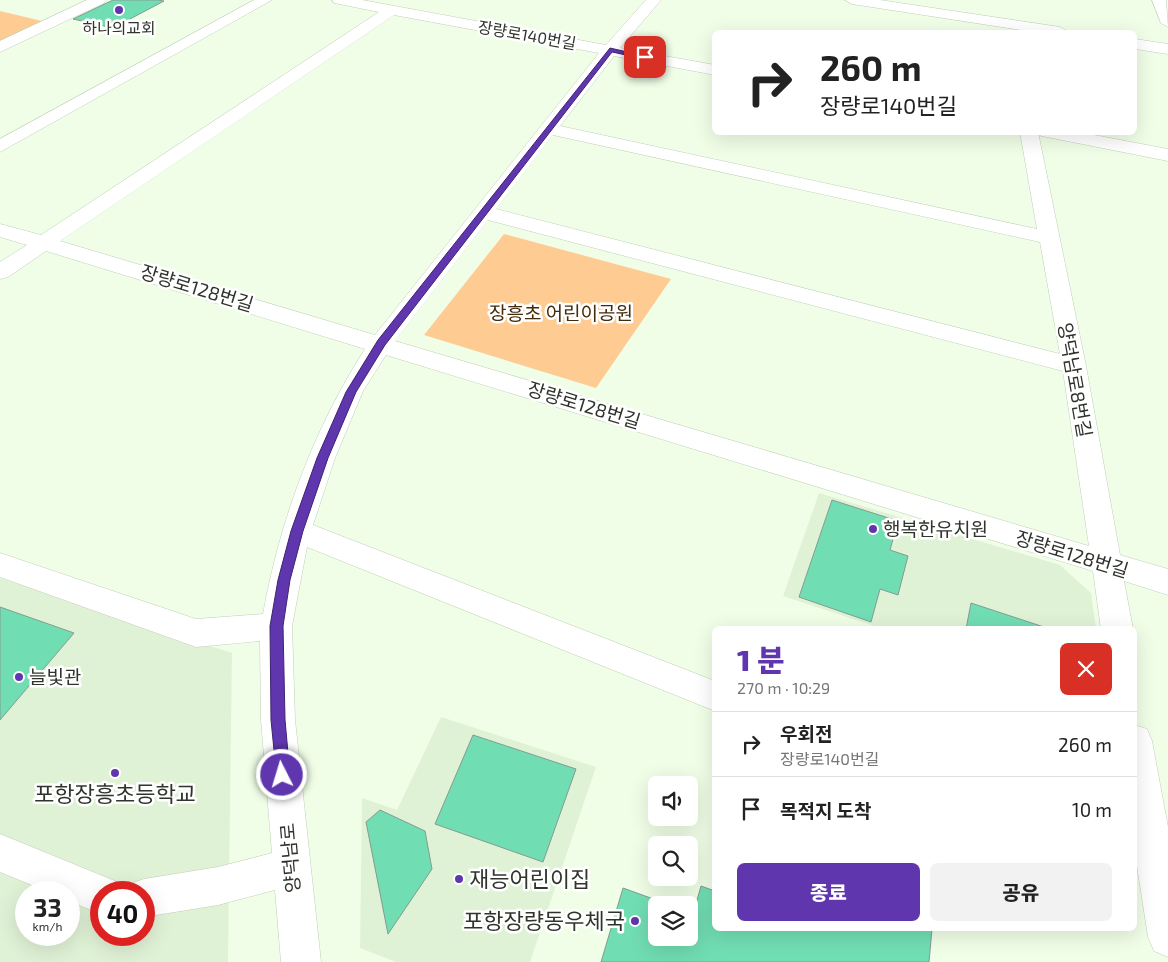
<!DOCTYPE html>
<html lang="ko">
<head>
<meta charset="utf-8">
<style>
	:root { --surface:#fff; --page:#f2f2f2; --text:#222; --muted:#767676; --line:#e0e0e0; --accent:#5f36ae }
	body { margin:0; font-family:"Exo 2","Noto Sans KR",sans-serif; background:var(--page); color:var(--text); height:100vh; display:flex; flex-direction:column; font-size:19px; white-space:nowrap }
	* { box-sizing:border-box; margin:0 }
	p { font-size:16px; color:var(--muted) }
	.icon { flex:none; width:28px; height:28px; fill:none; stroke:currentColor; stroke-width:2; stroke-linecap:round; stroke-linejoin:round }
	.map { position:relative; flex:1; overflow:hidden }
	.side { position:absolute; left:712px; top:626px; width:425px; height:305px; display:flex; flex-direction:column; background:var(--surface); border-radius:8px; box-shadow:0 5px 20px #0002 }
	.side>* { flex:none }
	.top-card { position:absolute; left:712px; top:30px; width:425px; height:105px; border-radius:8px; box-shadow:0 5px 20px #0002; background:#fff; color:var(--text); overflow:hidden }
	.tools { position:absolute; left:648px; top:776px; display:grid; gap:10px }
	.tools a { display:grid; place-items:center; width:50px; height:50px; border-radius:8px; background:var(--surface); box-shadow:0 5px 20px #0002; font-size:25px }
	.speed { position:absolute; left:15px; top:881px; display:flex; gap:10px; font-size:25px; font-weight:700; text-align:center }
	.speed>* { display:grid; place-content:center; width:65px; height:65px; border-radius:50%; background:var(--surface); box-shadow:0 5px 20px #0002; line-height:1 }
	.speed small { font-size:12px; font-weight:400 }
	.speed .limit { border:8px solid #d22; background:#fff; color:#111 }
	.pin { position:absolute; display:grid; place-items:center; width:42px; height:42px; color:#fff; margin:-21px; border-radius:10px; box-shadow:0 2px 8px #0006 }
	.me { position:absolute; width:55px; margin:-28px; rotate:355deg; stroke-linejoin:round; filter:drop-shadow(0 0 4px #0008) }
	.turn { display:flex; align-items:center; gap:18px; height:105px; padding:0 25px; font-size:22px }
	.turn .icon { width:65px; height:65px; stroke-width:2.5 }
	.turn b { display:block; font-size:35px; line-height:42px }
	.round { display:grid; place-items:center; flex:none; width:52px; height:52px; border-radius:8px; background:var(--page) }
	.headline { display:flex; align-items:center; justify-content:space-between; height:85px; padding:0 25px }
	h1 { font-size:30px; font-weight:800; line-height:38px; color:var(--accent) }
	.cta { display:flex; gap:10px; margin-top:auto; padding:10px 25px }
	.cta a { flex:1; height:58px; border-radius:8px; background:var(--accent); color:#fff; font-size:20px; font-weight:800; line-height:58px; text-align:center }
	.cta a+a { background:var(--page); color:var(--text) }
	ul { padding:0; list-style:none }
	li { display:flex; align-items:center; gap:15px; height:65px; padding:0 25px; border-top:1px solid var(--line) }
	li div { flex:1 }
	li b { display:block; font-size:19px }
	li em { font-style:normal }
	.map>svg:first-child { display:block }
	.built { fill:#e0f2d6; fill-rule:evenodd }
	.green { fill:#fecc93 }
	.building { fill:#71ddb3; stroke:#839c90 }
	.lines { fill:none; stroke-linecap:round; stroke-linejoin:round }
	.minor-casing { stroke:#c1ceb9; stroke-width:1 }
	.minor { fill:#fff; fill-rule:evenodd }
	.route { fill:#5f36ae; stroke:#3e2371 }
	.poi-dot { fill:#5f36ae; stroke:#fff; stroke-width:2 }
	.labels { text-anchor:middle; stroke-width:5; stroke-linejoin:round; paint-order:stroke }
	.far-poi-label { font-size:16px; fill:#2f342c; stroke:#fff }
	.far-street-label { font-size:16px; fill:#2f342c; stroke:#fff }
	.street-label { font-size:19px; fill:#2f342c; stroke:#fff }
	.park-label { font-size:19px; fill:#442b09; stroke:#fff }
	.poi-label { font-size:19px; fill:#2f342c; stroke:#fff; text-anchor:start }
	.near-poi-label { font-size:22px; fill:#2f342c; stroke:#fff }
</style>
</head>
<body>
<div class="map">
<svg width="1168" height="962" viewBox="0 0 1168 962">
	<rect width="100%" height="100%" fill="#f0fee7"/>
	<g class="built">
		<path d="M819,493l241,72 31,28 5,36h-213l-100,-33z"/>
		<path d="M0,578l232,75 -4,309h-228zM26,892h43v43h-43zM101,892h43v43h-43z"/>
		<path d="M441,717l155,50 -66,195h-134l-36,-14 2,-150 35,12z"/>
	</g>
	<g class="green">
		<path d="M0,11l42,10 -42,20z"/>
		<path d="M504,234l167,45 -75,109 -172,-53z"/>
	</g>
	<g class="building">
		<path d="M113,0h45l6,1 -51,27 -40,-9z"/>
		<path d="M832,500l66,21 -8,29 18,6 -10,39 -18,-6 -9,33 -72,-25z"/>
		<path d="M971,603l79,26h-84z"/>
		<path d="M0,607l74,26 -74,87z"/>
		<path d="M473,735l103,34 -33,93 -108,-38z"/>
		<path d="M380,810l45,21 7,38 -44,65 -22,-112z"/>
		<path d="M701,886l14,5v38h217l-3,33h-328l22,-74 47,17h-14v33h33v-26l4,2z"/>
	</g>
	<g class="lines">
		<defs>
			<g id="minor">
				<path d="M87,0h19l-2,3 -104,49v-11z"/>
				<path d="M254,0h18l-272,152v-13z"/>
				<path d="M332,0h30l244,45 40,-45h15l-41,48 95,17v10l-101,-19 -54,70 477,103 -17,-97h18l48,234 34,189 48,14v26l-44,-14 9,48h-32l-8,-58 -707,-216 -23,36 -28,67 -22,67 402,156v30l-408,-164 -15,79 3,94 26,242h-40l-6,-72 -57,15 -74,12v-25h-17l3,-8 14,-5 74,-12 54,-14 -11,-133 -1,-79 -64,6 -196,-70v-24l196,66 67,-5c17,-94 51,-186 102,-265l-319,-98 -38,26 -8,2v-17l27,-17 -27,-8v-13l41,11 338,-223 -45,-9zM394,15l205,38 -224,282 -315,-94zM553,135l487,107 20,112 -564,-145zM488,220l575,151 26,175 -694,-205z"/>
				<path d="M845,0h35l180,27 8,5h-34l-182,-28z"/>
				<path d="M1152,0h14l2,27 -7,-4z"/>
				<path d="M1135,39l33,5v10l-33,-5z"/>
				<path d="M1038,132h40l90,17v12l-121,-24 -6,-1z"/>
				<path d="M1135,725l12,4 5,12 16,86v130l-14,-6 -6,-14 -13,-84z"/>
				<path d="M0,834l115,47 4,11h-18v22l-32,-13v-9h-20l-49,-20z"/>
			</g>
		</defs>
		<use href="#minor" class="minor-casing"/>
		<use href="#minor" class="minor"/>
	</g>
	<path class="route" d="M610,48l39,9 -4,2 -33,-7 -227,293 -29,47 -28,66 -25,73 -13,49 -7,46 2,94 5,55 -2,5 -6,2 -5,-2 -6,-60 -1,-94 8,-46 13,-49 26,-73 29,-66 32,-52z"/>
	<g class="poi-dot">
		<circle cx="119" cy="10" r="5"/>
		<circle cx="873" cy="529" r="5"/>
		<circle cx="19" cy="677" r="5"/>
		<circle cx="115" cy="773" r="5"/>
		<circle cx="459" cy="879" r="5"/>
		<circle cx="635" cy="921" r="5"/>
	</g>
	<g class="labels">
		<g class="far-poi-label">
			<text x="119" y="34">하나의교회</text>
		</g>
		<g class="far-street-label">
			<text transform="translate(527 35) rotate(10)" y="6">장량로140번길</text>
		</g>
		<g class="street-label">
			<text transform="translate(197 288) rotate(17)" y="7">장량로128번길</text>
			<text transform="translate(1075 380) rotate(80)" y="7">양덕남로8번길</text>
			<text transform="translate(584 405) rotate(17)" y="7">장량로128번길</text>
			<text transform="translate(1072 554) rotate(17)" y="7">장량로128번길</text>
			<text transform="translate(290 858) rotate(-95)" y="7">양덕남로</text>
		</g>
		<g class="park-label">
			<text x="561" y="320">장흥초 어린이공원</text>
		</g>
		<g class="poi-label">
			<text x="883" y="536">행복한유치원</text>
			<text x="29" y="684">늘빛관</text>
		</g>
		<g class="near-poi-label">
			<text x="115" y="802">포항장흥초등학교</text>
			<text x="469" y="887" text-anchor="start">재능어린이집</text>
			<text x="625" y="929" text-anchor="end">포항장량동우체국</text>
		</g>
	</g>
</svg>
<div class="tools">
<a><svg class="icon" aria-label="sound" viewBox="0 0 24 24"><path d="M4 9h4l5-4v14l-5-4H4zM17 9q2 3 0 6"/></svg></a>
<a><svg class="icon" aria-label="search" viewBox="0 0 24 24"><circle cx="10" cy="10" r="6"/><path d="M15 15l6 6"/></svg></a>
<a><svg class="icon" aria-label="layers" viewBox="0 0 24 24"><path d="M12 4l9 5-9 5-9-5zM3 14l9 5 9-5"/></svg></a>
</div>
<div class="speed"><div>33<small>km/h</small></div><div class="limit">40</div></div>
<div class="pin" style="left:645px;top:57px;background:#d93025"><svg class="icon" aria-label="arrive" viewBox="0 0 24 24"><path d="M6 21V4h12l-3 4 3 4H6"/></svg></div>
<svg class="me" style="left:282px;top:775px" viewBox="-20 -20 40 40"><circle r="17" fill="#5f36ae" stroke="#fff" stroke-width="3"/><path d="M0-11L8 9 0 5-8 9z" fill="#fff"/></svg>
<div class="top-card">
<div class="turn"><svg class="icon" aria-label="right" viewBox="0 0 24 24"><path d="M7 20v-9h11M14 6l5 5-5 5"/></svg><div><b>260 m</b>장량로140번길</div></div>
</div>
<section class="side">
<div class="headline"><div><h1>1 분</h1><p>270 m · 10:29</p></div><a class="round" style="background:#d93025;color:#fff"><svg class="icon" aria-label="close" viewBox="0 0 24 24"><path d="M6 6l12 12M18 6L6 18"/></svg></a></div>
<ul>
<li><svg class="icon" aria-label="right" viewBox="0 0 24 24"><path d="M7 20v-9h11M14 6l5 5-5 5"/></svg><div><b>우회전</b><p>장량로140번길</p></div><em>260 m</em></li>
<li><svg class="icon" aria-label="arrive" viewBox="0 0 24 24"><path d="M6 21V4h12l-3 4 3 4H6"/></svg><div><b>목적지 도착</b></div><em>10 m</em></li>
</ul>
<div class="cta"><a>종료</a><a>공유</a></div>
</section>
</div>
</body>
</html>
